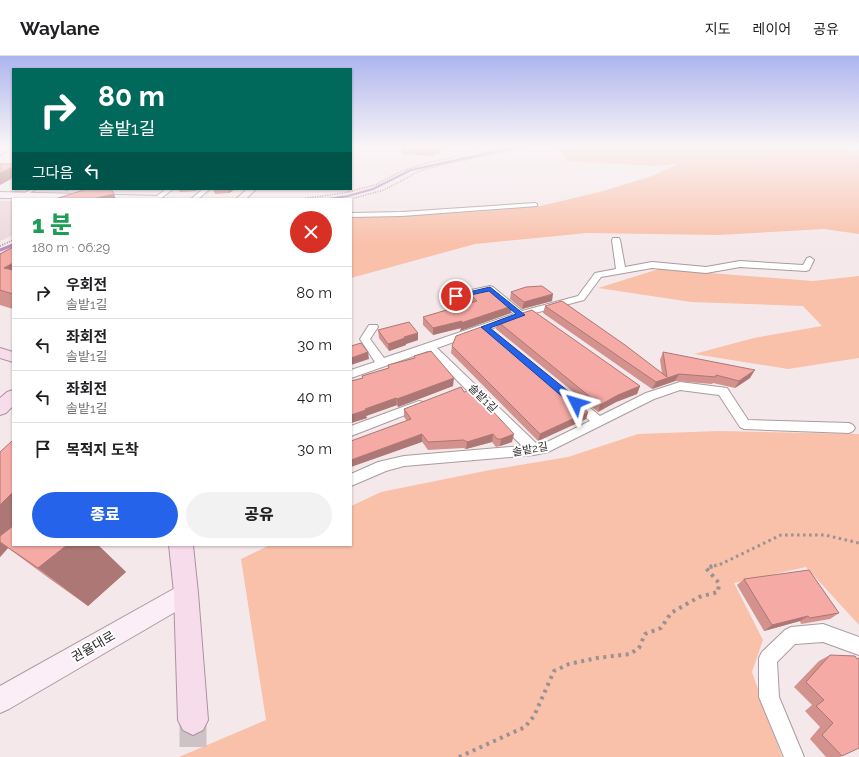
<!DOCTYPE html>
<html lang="ko">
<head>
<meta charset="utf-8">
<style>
	:root { --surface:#fff; --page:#f2f2f2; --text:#202124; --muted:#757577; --line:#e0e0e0; --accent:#2563eb }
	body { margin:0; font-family:Raleway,"Noto Sans KR",sans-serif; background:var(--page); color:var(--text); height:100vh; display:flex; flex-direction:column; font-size:15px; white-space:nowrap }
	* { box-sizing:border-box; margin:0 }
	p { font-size:13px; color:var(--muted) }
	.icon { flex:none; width:22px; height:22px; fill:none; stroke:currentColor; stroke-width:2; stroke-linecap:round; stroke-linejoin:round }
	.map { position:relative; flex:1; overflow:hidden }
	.details { position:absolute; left:12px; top:142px; width:340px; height:348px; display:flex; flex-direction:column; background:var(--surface); border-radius:0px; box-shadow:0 1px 3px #0004 }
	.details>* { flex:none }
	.top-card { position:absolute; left:12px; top:12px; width:340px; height:122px; border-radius:0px; box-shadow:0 1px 3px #0004; background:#00695c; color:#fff; overflow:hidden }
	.pin { position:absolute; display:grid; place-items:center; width:34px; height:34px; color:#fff; margin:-17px; border:2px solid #fff; border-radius:50%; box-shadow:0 1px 4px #0007 }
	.me { position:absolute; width:44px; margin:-22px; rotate:310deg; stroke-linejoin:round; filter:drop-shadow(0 0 3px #0008) }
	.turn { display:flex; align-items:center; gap:14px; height:84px; padding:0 20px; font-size:18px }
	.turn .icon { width:52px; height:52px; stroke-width:2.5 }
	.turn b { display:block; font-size:28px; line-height:34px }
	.then { display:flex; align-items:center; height:38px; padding:0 20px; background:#0003; gap:8px; font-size:15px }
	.round { display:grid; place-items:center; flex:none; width:42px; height:42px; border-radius:21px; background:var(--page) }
	.summary { display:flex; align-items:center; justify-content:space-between; height:68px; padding:0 20px }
	h1 { font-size:24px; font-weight:800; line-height:30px; color:#1e9e55 }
	.action { display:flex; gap:8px; margin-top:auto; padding:8px 20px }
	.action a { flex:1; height:46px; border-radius:24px; background:var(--accent); color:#fff; font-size:16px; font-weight:800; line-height:46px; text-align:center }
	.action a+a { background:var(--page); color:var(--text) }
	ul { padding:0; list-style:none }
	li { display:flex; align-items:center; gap:12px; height:52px; padding:0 20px; border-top:1px solid var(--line) }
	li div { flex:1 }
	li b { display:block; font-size:15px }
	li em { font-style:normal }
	header { display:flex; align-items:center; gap:24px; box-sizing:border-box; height:56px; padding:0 20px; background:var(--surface); border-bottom:1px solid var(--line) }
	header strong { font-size:19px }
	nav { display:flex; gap:22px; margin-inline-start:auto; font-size:14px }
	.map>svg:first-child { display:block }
	.built { fill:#ecd7db }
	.green { fill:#f9c0aa }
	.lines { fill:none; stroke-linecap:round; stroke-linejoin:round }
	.stream-far1 { stroke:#b88cbc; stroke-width:2 }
	.stream { stroke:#b88cbc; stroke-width:3 }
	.primary-tunnel { stroke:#cdc2c4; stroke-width:27; stroke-dasharray:27 14; stroke-linecap:butt }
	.lane-casing { stroke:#a89c9e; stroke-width:2 }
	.street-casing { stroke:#a89c9e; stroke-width:2 }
	.secondary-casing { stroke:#a89c9e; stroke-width:2 }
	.primary-casing { stroke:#ad90a0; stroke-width:2 }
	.path-far2 { stroke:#9a9193; stroke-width:1.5; stroke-dasharray:1 1.5; stroke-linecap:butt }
	.path-far1 { stroke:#9a9193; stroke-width:3; stroke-dasharray:2.5 3.5; stroke-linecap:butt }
	.path { stroke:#9a9193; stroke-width:4; stroke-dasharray:3 4.5; stroke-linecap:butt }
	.lane { fill:#fff; fill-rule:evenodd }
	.street { fill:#fff; fill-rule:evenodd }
	.secondary { fill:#fbeef6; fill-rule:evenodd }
	.primary { fill:#f7ddec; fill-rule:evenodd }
	.wall { fill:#d3928e }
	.shaded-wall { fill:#ac7774 }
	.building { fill:#f5aaa5; stroke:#ac7774 }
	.route { fill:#2563eb; stroke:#184099 }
	.labels { text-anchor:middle; stroke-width:4; stroke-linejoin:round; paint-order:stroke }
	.street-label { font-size:11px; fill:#2d292a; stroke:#fff }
	.near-street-label { font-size:13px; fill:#2d292a; stroke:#fff }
</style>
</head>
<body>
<header>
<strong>Waylane</strong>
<nav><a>지도</a><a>레이어</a><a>공유</a></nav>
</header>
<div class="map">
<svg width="859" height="701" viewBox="0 0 859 701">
	<rect width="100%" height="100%" fill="#f5e8eb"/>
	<path class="built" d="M0,145h13v34l-13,6z"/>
	<g class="green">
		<path d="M558,91h288l13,7v80l-35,-5 -106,6 -131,-2 -112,11 -124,34v-61l123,-5 66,-6 60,-14 52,-16 26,-12 -23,2 -87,-5z"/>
		<path d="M659,213l154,12 46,-5v82l-71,11 -94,-15 60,-16 68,-12 -19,-20 -112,-4 -93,-14z"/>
		<path d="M718,375l141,3v191l-53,-58 -72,16 29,57 -11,32 30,85h-603l87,-37 -25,-161 29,-14h81v-39l30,-14 109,-22 78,-13 70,-23z"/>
	</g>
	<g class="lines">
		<path class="stream-far1" d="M328,143l20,-3 25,-7 38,-19 106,-23"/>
		<path class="stream" d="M0,194l13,-5"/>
		<path class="primary-tunnel" d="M193,664v37"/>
		<defs>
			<g id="lane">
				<path d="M426,91l38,2 8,-2h5l-13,4z"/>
				<path d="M32,133h4l-11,7h-2v-2z"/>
				<path d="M64,133h5l-2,1z"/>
			</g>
			<g id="street">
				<path d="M166,133h7l-13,10h-7z"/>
				<path d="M203,133h7l-12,10h-7z"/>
				<path d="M535,147l2,1v2l-135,10 -51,1v-4l51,-1z"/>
				<path d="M613,182h6l1,2 5,27 27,-5 54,5 34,-6 63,4 4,-7 3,-1 4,3 -5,10 -3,1 -66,-4 -34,6 -54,-5 -51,9 -17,23 -49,13 -98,35 100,96 8,-1 45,-22 -19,-16 -2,-3 2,-3 4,-1 4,1 21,17 46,-23 34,-11 47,6 21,32 101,3 4,2 2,3 -2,3 -4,2 -105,-4 -4,-2 -21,-32 -39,-5 -26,9 -106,53 -14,3 -130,11 -18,5 -35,15v-12l27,-12 26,-6 118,-10 -94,-95 -77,27v-8l24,-8 -15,-23 9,-14h8l1,2 -8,12 14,19 130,-44 -26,-22 -32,7 -3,-1 -2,-2 2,-2 37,-8 3,1 29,24 56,-15 17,-23 21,-4 -4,-29z"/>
				<path d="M419,345l4,1 2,3 -2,3 -72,28v-10z"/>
				<path d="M823,568l36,13v18l-36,-13 -28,2 -18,18 2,35 25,60h-20l-25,-60v-39l3,-6 23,-22 6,-3z"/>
			</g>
			<g id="secondary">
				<path d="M851,91h8v4z"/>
				<path d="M247,133h9l-10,10h-10z"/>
				<path d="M0,136l158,4 5,3 -163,-1z"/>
				<path d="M186,526l8,3 3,8 -3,8 -185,108 -9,4v-27z"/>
			</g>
			<g id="primary">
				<path d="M2,91h11l-13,8v-7z"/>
				<path d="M0,292l13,4v10l-13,-4z"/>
				<path d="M13,334v16l-7,7 -6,2v-17l7,-6z"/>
				<path d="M169,489h24l5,48 10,127 -5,10 -10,5 -10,-5 -5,-10 -4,-127z"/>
			</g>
		</defs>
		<use href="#lane" class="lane-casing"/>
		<use href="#street" class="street-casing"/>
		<use href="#secondary" class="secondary-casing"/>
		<use href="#primary" class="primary-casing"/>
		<g class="path-far2">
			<path d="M480,96l25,-5"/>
			<path d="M300,143l44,-6 31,-8 27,-14 24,-8 29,-6"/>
			<path d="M351,143l33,-9 36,-19 20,-6 89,-18"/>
			<path d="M0,190l13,-6"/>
		</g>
		<path class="path-far1" d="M714,510l7,-2 60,-29h44l34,8"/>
		<path class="path" d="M459,701l66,-30 9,-11 20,-45 15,-7 28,-6 33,-4 9,-6 6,-14 16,-6 10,-15 28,-16 19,-5 1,-9 -13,-15 11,-3"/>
		<use href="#lane" class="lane"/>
		<use href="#street" class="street"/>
		<use href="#secondary" class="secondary"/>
		<use href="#primary" class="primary"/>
	</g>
	<g class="wall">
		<path d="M401,91h39v3l-1,4 -5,-1 -1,3 -31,-2z"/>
		<path d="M178,133h20l-2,2 -16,1z"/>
		<path d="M213,133h22l-6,4 -14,1z"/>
		<path d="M13,191v62l-13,-4v-51z"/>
		<path d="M511,236l41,9 -30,8 -12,-10z"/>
		<path d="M470,238l41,19 -51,18 1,-3 -28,7 -10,-10v-8l48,-14 -2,-2z"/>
		<path d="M545,250l117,67 -2,-13 3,-8 87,26 -15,10 -22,-5 -1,1 -37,-3 -23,8 -109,-76z"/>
		<path d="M497,265l143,65 -3,8 -21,8 -18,10 -102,-83z"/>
		<path d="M378,274l40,3v7l-12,4v1l-17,6 -10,-13z"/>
		<path d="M452,290l136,66 -2,7 -48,22 -87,-88z"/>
		<path d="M414,300l39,30 -55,21 -1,-2 -31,11 1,2 -16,5v-42l11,-3v-2l26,-8v-3l26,-7z"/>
		<path d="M464,336l48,50 -12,4 -4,1 -4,-5 -26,7 -3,-1 -35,2 -24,-33v-8z"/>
		<path d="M0,396l13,93h85l28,27 -38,34 -38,-27 -42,-31 -8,9z"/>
		<path d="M744,523l95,34 -9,6 -29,5 -1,-3 -36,10 -27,-46z"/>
		<path d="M830,599l12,101 -2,1h-14l-16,-18 10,-12 -15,-16 7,-6 -18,-18 25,-26z"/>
	</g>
	<g class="shaded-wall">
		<path d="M433,91h1v6l-1,3z"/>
		<path d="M13,111v11l-13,7v-12z"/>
		<path d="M228,133h7l-6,4z"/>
		<path d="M114,138l2,5h-24z"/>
		<path d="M13,207v18l-9,-13z"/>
		<path d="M553,238l-1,7 -30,8 2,-7z"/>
		<path d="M512,250l-1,7 -51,18 1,-3 -28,7v-7z"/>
		<path d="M418,277v7l-12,4v1l-17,6 -1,-7 16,-7z"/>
		<path d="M368,296l1,7 -18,6v-7z"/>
		<path d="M755,314l-5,8 -15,10 4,-7z"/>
		<path d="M679,318l-4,7 -23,8 4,-7z"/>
		<path d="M454,322l-1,8 -55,21 -1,-8z"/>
		<path d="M640,330l-3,8 -21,8 -18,10 2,-7 18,-10z"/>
		<path d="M396,342l1,7 -31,11 1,2 -16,5v-8l14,-6z"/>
		<path d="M588,356l-2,7 -48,22 2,-7z"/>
		<path d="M422,378v8l-71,25v-7z"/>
		<path d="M493,378l-1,8 -26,7 1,-7z"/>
		<path d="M514,378l-2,8 -12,4 1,-7z"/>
		<path d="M13,436v51l-13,-1v-37z"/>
		<path d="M0,486l8,6 -8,9z"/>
		<path d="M67,489h31l28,27 -38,34 -50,-38z"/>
		<path d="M808,560l-8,5 -36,10 8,-6z"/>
	</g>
	<g class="building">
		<path d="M0,108h13v3l-13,6z"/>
		<path d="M87,133h24l3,5 -22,5h-9v-1l-2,1h-26z"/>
		<path d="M13,191v16l-9,5 9,2v24l-13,-4v-36z"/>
		<path d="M542,230l11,8 -29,8 -13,-10 15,-5z"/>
		<path d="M491,233l21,17 -51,17 1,-2 -29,7 -10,-11 54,-16 -7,-7z"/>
		<path d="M562,245l63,44 42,32 -4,-25 92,18 -16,11 -23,-6v2l-37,-3 -23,8 -111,-76z"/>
		<path d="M532,254l108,76 -22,9 -18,10 -103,-84z"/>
		<path d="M409,266l9,11 -14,4 1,1 -17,6 -10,-14z"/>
		<path d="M484,270l104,86 -48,22 -88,-88 4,-10z"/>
		<path d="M361,287l7,9 -17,6v-12z"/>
		<path d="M431,295l23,27 -57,21 -1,-1 -31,11 1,1 -15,5v-34l12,-3 -1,-2 27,-8 -1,-3 27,-7 -1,-2z"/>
		<path d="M461,331l3,5 9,-2 41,44 -13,5h-4l-4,-5 -26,8 -3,-2 -36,2 -6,-8 -71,26v-19l60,-22 -7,-10z"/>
		<path d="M13,384v52l-13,13v-53z"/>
		<path d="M13,470v19h54l-29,23 -38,-26v-6z"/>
		<path d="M809,514l30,43 -29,5 -2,-2 -36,9 -28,-46z"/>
		<path d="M830,599l25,1 2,3 2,-1v90l-17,8 -20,-21 11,-12 -17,-17 8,-6 -18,-18z"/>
	</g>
	<linearGradient id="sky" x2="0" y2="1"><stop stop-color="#adb5ef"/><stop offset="0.48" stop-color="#faf5f6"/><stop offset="1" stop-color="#faf5f6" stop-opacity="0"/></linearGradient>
	<rect width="859" height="189" fill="url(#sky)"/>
	<path class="route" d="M490,231l35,28 -35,13 89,72 1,3 -1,2h-7l-91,-78 35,-13 -27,-23 -33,7 -4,-2z"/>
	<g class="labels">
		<g class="street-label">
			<text transform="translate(483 342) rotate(45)" y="4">솔밭1길</text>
			<text transform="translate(530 393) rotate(-10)" y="4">솔밭2길</text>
		</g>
		<g class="near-street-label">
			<text transform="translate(93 590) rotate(-30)" y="5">권율대로</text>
		</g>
	</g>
</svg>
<div class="pin" style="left:456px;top:240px;background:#d93025"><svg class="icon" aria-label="arrive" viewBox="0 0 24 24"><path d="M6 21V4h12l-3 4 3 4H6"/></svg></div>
<svg class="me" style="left:576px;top:347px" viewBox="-20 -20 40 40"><path d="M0-17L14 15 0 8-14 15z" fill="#2563eb" stroke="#fff" stroke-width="4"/></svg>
<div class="top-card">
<div class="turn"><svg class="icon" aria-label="right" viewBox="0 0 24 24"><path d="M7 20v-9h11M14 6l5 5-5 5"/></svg><div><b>80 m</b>솔밭1길</div></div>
<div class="then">그다음<svg class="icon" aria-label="left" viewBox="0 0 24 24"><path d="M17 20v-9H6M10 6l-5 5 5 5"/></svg></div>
</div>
<section class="details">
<div class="summary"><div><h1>1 분</h1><p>180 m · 06:29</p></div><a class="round" style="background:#d93025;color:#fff"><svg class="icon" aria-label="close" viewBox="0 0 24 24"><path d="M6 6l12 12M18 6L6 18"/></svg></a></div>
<ul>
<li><svg class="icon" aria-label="right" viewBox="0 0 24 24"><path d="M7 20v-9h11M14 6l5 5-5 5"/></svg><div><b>우회전</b><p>솔밭1길</p></div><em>80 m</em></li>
<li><svg class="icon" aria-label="left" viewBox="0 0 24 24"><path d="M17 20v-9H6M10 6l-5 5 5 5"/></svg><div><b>좌회전</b><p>솔밭1길</p></div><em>30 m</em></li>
<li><svg class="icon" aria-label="left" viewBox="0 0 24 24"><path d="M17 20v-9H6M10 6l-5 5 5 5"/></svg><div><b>좌회전</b><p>솔밭1길</p></div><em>40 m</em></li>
<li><svg class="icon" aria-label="arrive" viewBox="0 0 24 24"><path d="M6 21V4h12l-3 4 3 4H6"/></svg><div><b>목적지 도착</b></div><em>30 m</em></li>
</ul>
<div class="action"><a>종료</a><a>공유</a></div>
</section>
</div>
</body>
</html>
